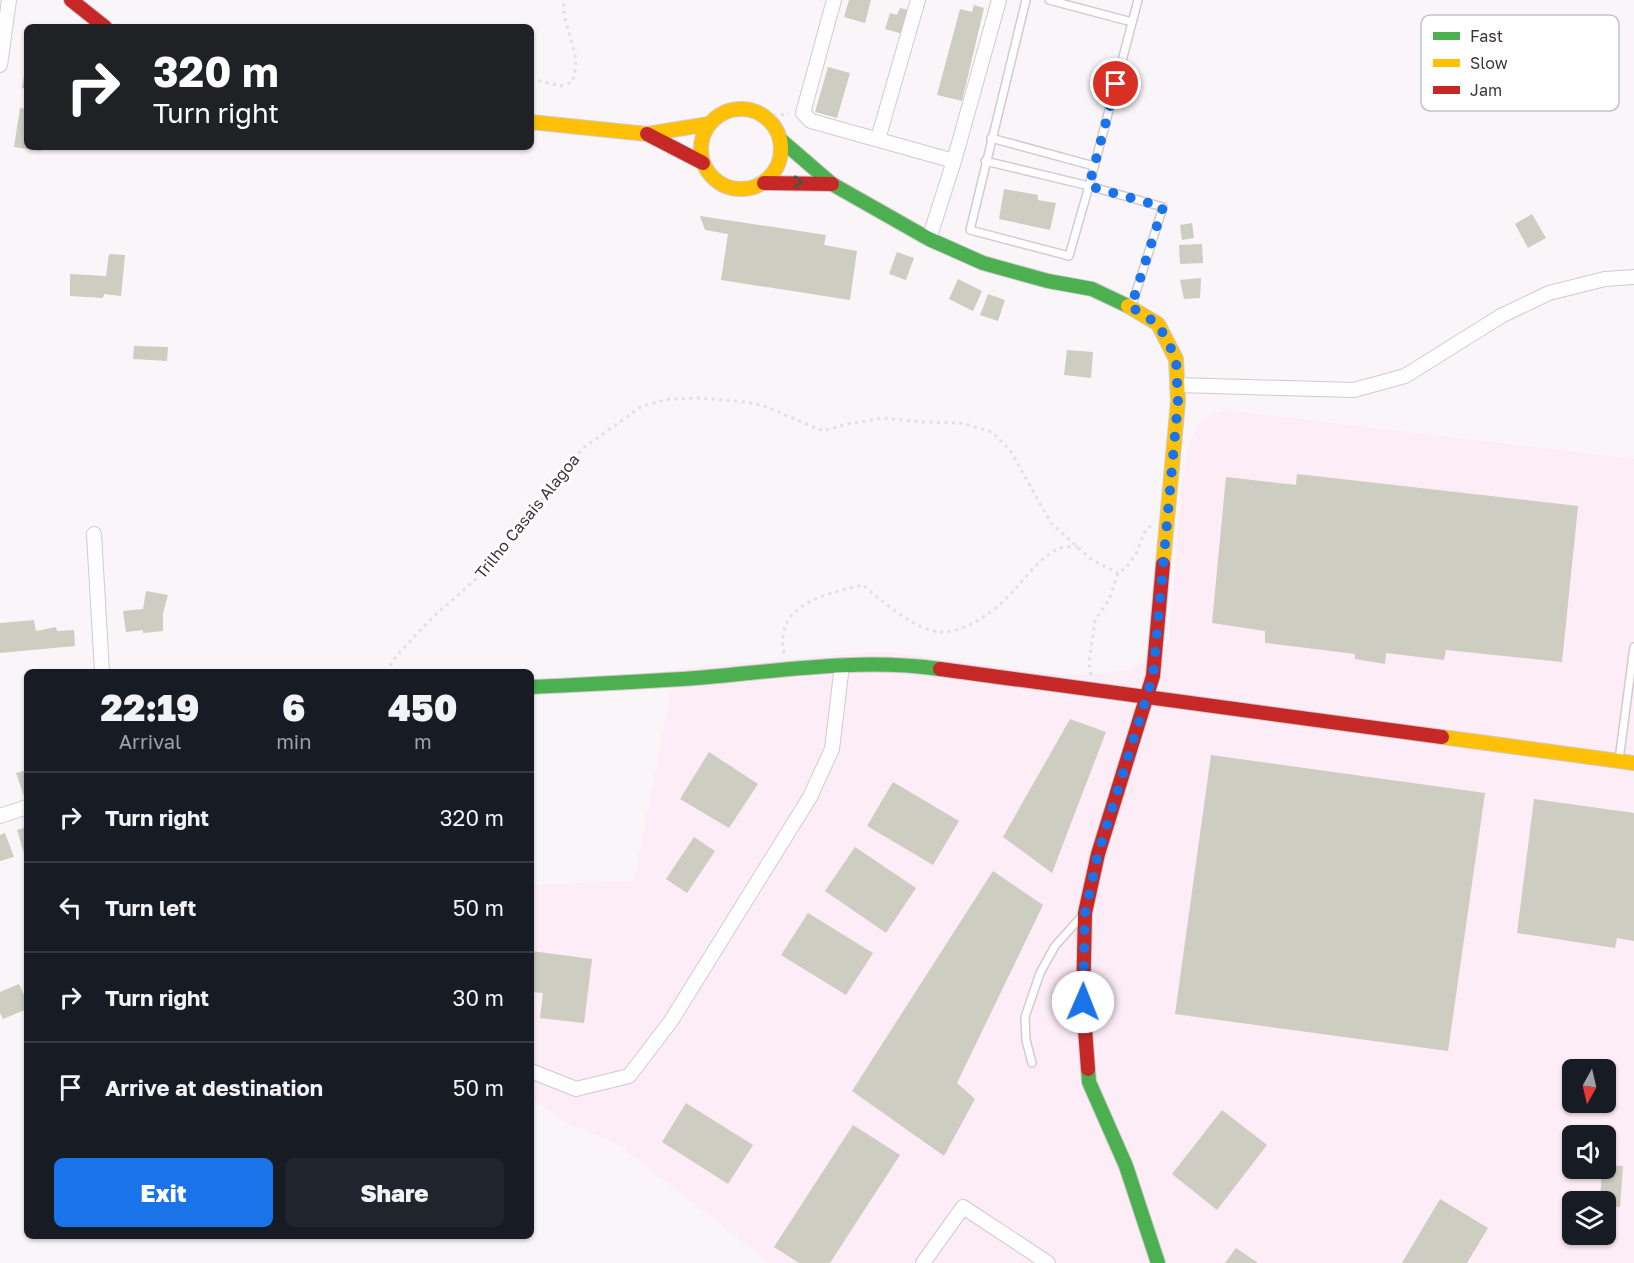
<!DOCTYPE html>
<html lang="en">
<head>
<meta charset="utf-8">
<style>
	:root { --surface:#171b24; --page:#20242c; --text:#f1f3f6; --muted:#9ea1a6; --line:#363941; --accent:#1a73e8 }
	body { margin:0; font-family:"Golos Text",sans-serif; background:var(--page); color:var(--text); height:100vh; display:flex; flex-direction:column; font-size:22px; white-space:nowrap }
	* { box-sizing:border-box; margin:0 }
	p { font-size:20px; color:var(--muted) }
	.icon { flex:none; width:33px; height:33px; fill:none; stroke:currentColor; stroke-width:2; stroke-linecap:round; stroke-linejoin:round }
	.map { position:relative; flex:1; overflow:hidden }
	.panel { position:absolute; left:24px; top:669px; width:510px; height:570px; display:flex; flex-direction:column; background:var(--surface); border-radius:9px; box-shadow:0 2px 4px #0004 }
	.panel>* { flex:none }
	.top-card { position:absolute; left:24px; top:24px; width:510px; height:126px; border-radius:9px; box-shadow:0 2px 4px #0004; background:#202124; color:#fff; overflow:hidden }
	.needle { width:39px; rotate:188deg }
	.fabs { position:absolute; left:1562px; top:1059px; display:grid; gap:12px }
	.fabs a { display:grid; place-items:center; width:54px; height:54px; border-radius:9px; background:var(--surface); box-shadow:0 2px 4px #0004; font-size:30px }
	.pin { position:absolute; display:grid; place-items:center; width:51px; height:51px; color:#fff; margin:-26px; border:3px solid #fff; border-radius:50%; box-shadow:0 2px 6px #0007 }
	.me { position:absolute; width:66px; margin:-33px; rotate:1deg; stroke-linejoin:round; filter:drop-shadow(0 0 4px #0008) }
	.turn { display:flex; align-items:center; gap:21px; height:126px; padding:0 30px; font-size:27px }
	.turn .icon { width:78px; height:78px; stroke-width:2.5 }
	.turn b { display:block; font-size:42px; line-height:51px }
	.eta { display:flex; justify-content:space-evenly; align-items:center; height:102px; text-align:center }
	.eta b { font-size:36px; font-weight:800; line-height:42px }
	.cta { display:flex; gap:12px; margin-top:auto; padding:12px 30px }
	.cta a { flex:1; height:69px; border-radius:9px; background:var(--accent); color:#fff; font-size:24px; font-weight:800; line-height:69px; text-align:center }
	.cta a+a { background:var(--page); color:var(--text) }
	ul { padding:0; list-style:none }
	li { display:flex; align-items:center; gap:18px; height:90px; padding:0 30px; border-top:2px solid var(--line) }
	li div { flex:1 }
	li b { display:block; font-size:22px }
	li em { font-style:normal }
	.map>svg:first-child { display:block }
	.built { fill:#fdedf6; fill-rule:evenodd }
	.building { fill:#cdcdc1 }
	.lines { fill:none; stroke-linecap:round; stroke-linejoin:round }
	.lane-casing { stroke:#d1cbce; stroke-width:10 }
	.street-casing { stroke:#d1cbce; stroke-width:16 }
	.fast-casing { stroke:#d1cbce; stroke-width:16 }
	.slow-casing { stroke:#d1cbce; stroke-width:16 }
	.jam-casing { stroke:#d1cbce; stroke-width:16 }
	.path { stroke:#e2e0e1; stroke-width:3; stroke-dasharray:3 4.5; stroke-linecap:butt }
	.lane { stroke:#fefefe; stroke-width:7 }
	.street { stroke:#fefefe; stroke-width:14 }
	.fast { stroke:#4caf50; stroke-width:14 }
	.slow { stroke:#ffc107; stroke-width:14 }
	.jam { stroke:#c62828; stroke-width:14 }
	.oneway { stroke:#425a41 }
	.route { stroke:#1a73e8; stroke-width:10; stroke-dasharray:0 18 }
	.labels { text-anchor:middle; stroke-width:5; stroke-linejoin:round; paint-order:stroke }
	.street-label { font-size:16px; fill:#3e353a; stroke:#fff }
	.key { fill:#fff; stroke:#c5c2c4; stroke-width:1.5 }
	.key-label { font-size:16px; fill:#3e353a }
</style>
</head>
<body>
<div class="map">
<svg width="1634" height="1263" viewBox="0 0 1634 1263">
	<rect width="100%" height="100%" fill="#faf5f8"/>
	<path class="built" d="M1225,410l409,49v804h-864l-152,-119 -49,-20 -38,-26v-213l103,-4 38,-193 6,-19 191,-17h23l167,23h36l36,-6 34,-21 4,-8 12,-145 8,-54 10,-17 12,-10zM1572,1070h33v32h-33zM1572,1136h33v32h-33zM1572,1202h33v32h-33z"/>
	<g class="building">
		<path d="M849,0h22l-6,23 -21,-6z"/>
		<path d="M974,5l10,3 -22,93 -25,-6 23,-86 12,3z"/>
		<path d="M900,8l9,2 -6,24 -18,-5 5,-16 7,2z"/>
		<path d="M26,62h1v27l-5,-1z"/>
		<path d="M828,67l22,6 -13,45 -22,-6z"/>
		<path d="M20,108l7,1v38h15l-1,4 -27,-4z"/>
		<path d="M1004,189l34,6v5l18,3 -6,27 -51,-11z"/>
		<path d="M1532,214l14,24 -18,10 -13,-24z"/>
		<path d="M700,216l126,19 -2,10 33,6 -7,49 -129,-20 7,-46 -23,-4z"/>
		<path d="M1192,223l2,15 -12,2 -2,-15z"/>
		<path d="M1202,244l1,19 -23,1 -1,-19z"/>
		<path d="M897,252l17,6 -8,22 -17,-6z"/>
		<path d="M109,254l16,1 -4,41 -17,-2 -1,4 -33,-2v-22l36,2z"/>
		<path d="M1201,278l-1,20 -16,1 -4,-19z"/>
		<path d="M958,279l24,12 -9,20 -24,-12z"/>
		<path d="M988,294l17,6 -7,21 -18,-6z"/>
		<path d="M134,346l34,1 -1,14 -34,-2z"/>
		<path d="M1067,350l26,2 -2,26 -27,-3z"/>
		<path d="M1297,474l281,32 -16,156 -116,-12 -2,10 -58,-7 -1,11 -30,-5v-5l-90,-11v-12l-53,-8 14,-146 70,8z"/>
		<path d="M146,591l22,4 -5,18v18l-20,2v-3l-17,2 -3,-21 20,-2z"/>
		<path d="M34,620l2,11 20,-4 1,4 17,-1 1,16 -75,7v-30z"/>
		<path d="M1070,719l36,13 -54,141 -49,-36z"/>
		<path d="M709,752l49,32 -29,44 -49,-29z"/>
		<path d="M1211,755l274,38 -37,258 -273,-37z"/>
		<path d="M27,770v29h-2l-9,-26z"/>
		<path d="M893,782l66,39 -26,44 -66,-39z"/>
		<path d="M1534,799l100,14v128l-17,-3 -2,10 -98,-15z"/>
		<path d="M27,827v32l-1,1 -9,-30z"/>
		<path d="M5,833l9,24 -14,4v-26z"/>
		<path d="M694,837l21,14 -28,42 -21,-14z"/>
		<path d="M855,847l61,41 -30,45 -61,-42z"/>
		<path d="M993,871l50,34 -86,178 18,16 -31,57 -92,-65z"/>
		<path d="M808,913l65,40 -27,42 -65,-40z"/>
		<path d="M531,951l61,8 -8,64 -44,-5 3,-25 -12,-1z"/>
		<path d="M19,984l8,18v7l-24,10 -3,-6v-21z"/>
		<path d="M686,1103l67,42 -25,39 -66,-42z"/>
		<path d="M1222,1110l45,35 -50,65 -45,-36z"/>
		<path d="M853,1125l47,30 -70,108h-31l-25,-16z"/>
		<path d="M1605,1165l18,1 -3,41 -15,-1v-4h-5l2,-34h3z"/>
		<path d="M1440,1199l48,29 -21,35h-65z"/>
		<path d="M1236,1248l22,15h-33z"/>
	</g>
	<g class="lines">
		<defs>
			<g id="lane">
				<path d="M1026,0l-56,230 99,26 20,-70 74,21 -31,98"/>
				<path d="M1049,0l83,22"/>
				<path d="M991,138l103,28"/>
				<path d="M985,161l104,25 49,-186"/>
				<path d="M1619,760l15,-113"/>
				<path d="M1032,1063l-6,-23 -1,-23 15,-44 15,-27 26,-29"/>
			</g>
			<g id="street">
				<path d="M834,0l-31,113 8,8 143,40"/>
				<path d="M0,65l9,-65"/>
				<path d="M878,139l40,-139"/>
				<path d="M929,239l25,-78 45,-161"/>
				<path d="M1177,385l177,5 51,-14 96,-60 48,-23 56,-14 29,-2"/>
				<path d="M94,534l8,138"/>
				<path d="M0,816l27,-9"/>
				<path d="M531,1071l45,18 53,-13 42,-55 139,-224 22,-48 10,-84"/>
				<path d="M923,1263l40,-56 85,56"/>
			</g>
			<g id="fast">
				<path d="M781,140l51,44 97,55 54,24 65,18 44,8 36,17"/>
				<path d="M531,687c59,-3 118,-5 177,-10 77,-7 155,-19 232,-8"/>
				<path d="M1088,1069l1,13 37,84 32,97"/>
			</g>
			<g id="slow">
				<circle cx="741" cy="149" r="40"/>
				<path d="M531,122l116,12 62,-10"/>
				<path d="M1128,306l30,18 18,35 2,42 -15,163"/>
				<path d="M1442,737l192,26"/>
			</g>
			<g id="jam">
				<path d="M71,0l34,27"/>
				<path d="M647,134l56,29"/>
				<path d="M764,183l68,1"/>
				<path d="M940,669l502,68"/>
				<path d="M1088,1069l-5,-67 2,-89 13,-59 55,-178 10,-112"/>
			</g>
		</defs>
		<use href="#lane" class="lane-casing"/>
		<use href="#street" class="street-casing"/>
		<use href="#fast" class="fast-casing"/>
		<use href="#slow" class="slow-casing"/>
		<use href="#jam" class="jam-casing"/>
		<g class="path">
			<path d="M531,79l30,7 11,-4c12,-30 -11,-53 -8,-82"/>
			<path d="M766,116l23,-2"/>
			<path d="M784,653c-10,-50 43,-59 79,-68 19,16 54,47 79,47 27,0 58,-25 74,-44 11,-13 28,-34 44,-40 5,-2 13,-1 19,-1"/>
			<path d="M386,672l11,-17 35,-37 54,-48 96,-121 60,-43 27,-7 29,-1 47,4 17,3 61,26 24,-7 36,-6 39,4 39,1 31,9 18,18 41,73 41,37 26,13"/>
			<path d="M1091,675l-2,-12 6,-43 14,-20 9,-27 8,-5 10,-14 8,-21 7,-8"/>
		</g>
		<use href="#lane" class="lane"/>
		<use href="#street" class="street"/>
		<use href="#fast" class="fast"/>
		<use href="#slow" class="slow"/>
		<use href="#jam" class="jam"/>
	</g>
	<defs><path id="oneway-chevron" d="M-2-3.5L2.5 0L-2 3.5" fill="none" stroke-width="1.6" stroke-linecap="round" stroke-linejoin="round" transform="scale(1.5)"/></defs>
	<use class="oneway" href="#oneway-chevron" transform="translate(798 182) rotate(3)"/>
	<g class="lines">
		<path class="route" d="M1083,1002l2,-89 13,-59 55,-178 25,-274 -2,-44 -18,-34 -27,-17 32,-100 -74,-21 27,-102"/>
	</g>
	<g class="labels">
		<g class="street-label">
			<text transform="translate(527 516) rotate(-51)" y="6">Trilho Casais Alagoa</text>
		</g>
	</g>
	<rect x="1421" y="15" width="198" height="96" rx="9" class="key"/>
	<rect x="1433" y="32" width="27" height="8" fill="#4caf50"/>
	<rect x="1433" y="59" width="27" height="8" fill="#ffc107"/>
	<rect x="1433" y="86" width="27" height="8" fill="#c62828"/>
	<g class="key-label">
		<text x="1470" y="42">Fast</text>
		<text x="1470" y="69">Slow</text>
		<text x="1470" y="96">Jam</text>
	</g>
</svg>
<div class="fabs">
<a><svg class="needle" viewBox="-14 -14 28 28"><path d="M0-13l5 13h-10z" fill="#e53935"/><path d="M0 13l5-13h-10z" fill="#9ea1a6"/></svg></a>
<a><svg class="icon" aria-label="sound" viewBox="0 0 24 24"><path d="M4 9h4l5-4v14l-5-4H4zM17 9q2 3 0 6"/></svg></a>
<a><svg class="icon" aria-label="layers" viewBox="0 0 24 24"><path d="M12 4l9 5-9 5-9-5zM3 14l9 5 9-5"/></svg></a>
</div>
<div class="pin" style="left:1116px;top:84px;background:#d93025"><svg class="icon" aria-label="arrive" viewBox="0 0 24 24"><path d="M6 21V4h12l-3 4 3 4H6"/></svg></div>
<svg class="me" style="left:1083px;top:1002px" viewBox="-20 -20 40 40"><circle r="19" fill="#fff"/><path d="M0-13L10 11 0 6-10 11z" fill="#1a73e8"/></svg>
<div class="top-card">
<div class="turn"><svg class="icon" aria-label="right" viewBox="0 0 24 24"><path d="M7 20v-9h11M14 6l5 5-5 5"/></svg><div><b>320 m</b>Turn right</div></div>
</div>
<section class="panel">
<div class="eta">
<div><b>22:19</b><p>Arrival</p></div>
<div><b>6</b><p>min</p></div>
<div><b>450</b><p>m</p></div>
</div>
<ul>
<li><svg class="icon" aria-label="right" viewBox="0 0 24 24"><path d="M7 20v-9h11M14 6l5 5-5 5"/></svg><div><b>Turn right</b></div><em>320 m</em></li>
<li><svg class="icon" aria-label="left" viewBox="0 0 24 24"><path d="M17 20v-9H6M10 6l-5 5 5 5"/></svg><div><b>Turn left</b></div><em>50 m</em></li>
<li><svg class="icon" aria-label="right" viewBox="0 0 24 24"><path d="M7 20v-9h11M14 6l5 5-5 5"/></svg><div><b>Turn right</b></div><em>30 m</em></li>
<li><svg class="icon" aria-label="arrive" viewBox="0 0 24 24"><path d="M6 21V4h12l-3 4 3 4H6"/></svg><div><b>Arrive at destination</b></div><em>50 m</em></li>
</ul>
<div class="cta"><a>Exit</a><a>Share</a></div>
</section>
</div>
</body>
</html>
